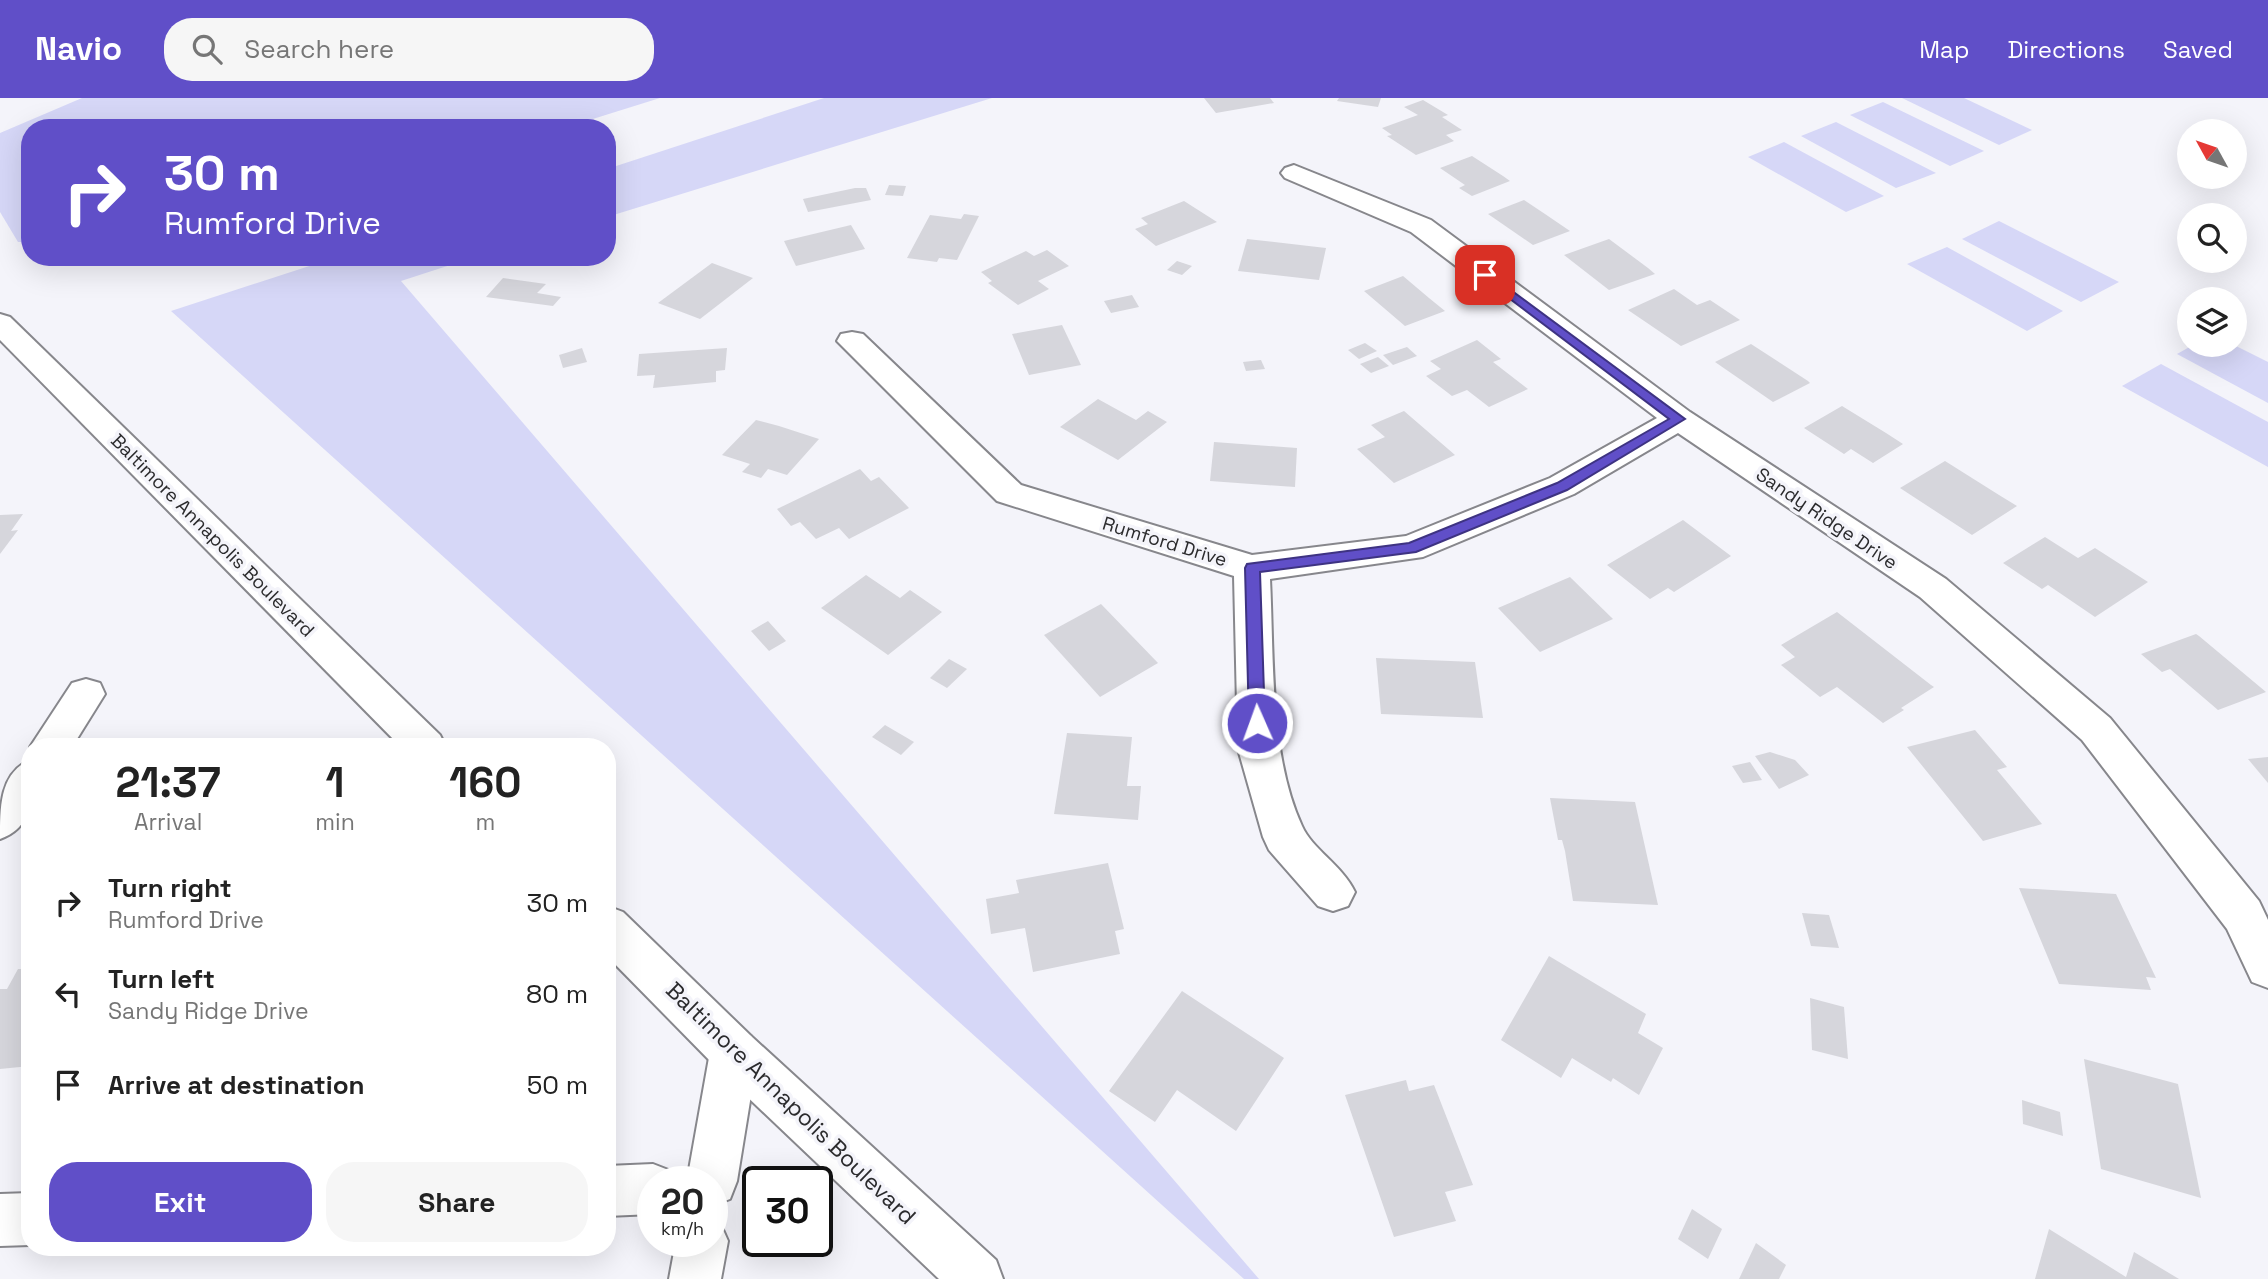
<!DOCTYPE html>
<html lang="en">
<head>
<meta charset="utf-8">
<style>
	:root { --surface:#fff; --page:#f6f6f6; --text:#222; --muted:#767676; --accent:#604fc8 }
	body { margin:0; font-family:"Space Grotesk",sans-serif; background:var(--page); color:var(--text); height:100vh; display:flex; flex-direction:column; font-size:26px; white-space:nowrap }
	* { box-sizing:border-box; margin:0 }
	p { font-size:23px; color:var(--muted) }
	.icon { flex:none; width:38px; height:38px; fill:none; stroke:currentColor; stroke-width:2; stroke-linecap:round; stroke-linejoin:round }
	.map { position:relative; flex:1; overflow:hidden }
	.panel { position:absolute; left:21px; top:640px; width:595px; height:518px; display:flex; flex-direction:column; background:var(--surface); border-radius:28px; box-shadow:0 7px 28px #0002 }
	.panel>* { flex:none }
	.guide { position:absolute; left:21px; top:21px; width:595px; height:147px; border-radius:28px; box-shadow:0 7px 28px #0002; background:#604fc8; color:#fff; overflow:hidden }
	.needle { width:46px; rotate:310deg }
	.buttons { position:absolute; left:2177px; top:21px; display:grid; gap:14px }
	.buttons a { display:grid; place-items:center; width:70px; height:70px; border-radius:50%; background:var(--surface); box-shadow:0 7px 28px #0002; font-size:35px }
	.speed { position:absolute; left:637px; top:1068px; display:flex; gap:14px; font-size:35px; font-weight:700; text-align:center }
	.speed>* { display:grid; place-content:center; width:91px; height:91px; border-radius:50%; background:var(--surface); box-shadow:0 7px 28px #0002; line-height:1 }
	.speed small { font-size:18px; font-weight:400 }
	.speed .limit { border:4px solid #111; border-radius:10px; background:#fff; color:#111 }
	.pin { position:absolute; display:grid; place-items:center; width:60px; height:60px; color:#fff; margin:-30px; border-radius:14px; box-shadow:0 4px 10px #0006 }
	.me { position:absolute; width:77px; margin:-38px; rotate:358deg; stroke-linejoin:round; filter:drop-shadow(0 0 5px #0008) }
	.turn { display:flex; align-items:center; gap:24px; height:147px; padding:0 28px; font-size:32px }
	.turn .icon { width:91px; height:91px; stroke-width:2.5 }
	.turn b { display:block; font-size:49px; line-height:60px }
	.eta { display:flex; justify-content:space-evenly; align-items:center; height:119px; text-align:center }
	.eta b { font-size:42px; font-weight:600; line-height:49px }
	.cta { display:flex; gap:14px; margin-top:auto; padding:14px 28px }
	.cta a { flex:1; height:80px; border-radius:28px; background:var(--accent); color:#fff; font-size:28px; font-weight:600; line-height:80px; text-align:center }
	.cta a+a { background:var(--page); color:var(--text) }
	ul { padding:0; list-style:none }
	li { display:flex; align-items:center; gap:21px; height:91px; padding:0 28px }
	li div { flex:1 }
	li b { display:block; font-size:26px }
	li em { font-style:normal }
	header { display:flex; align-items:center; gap:42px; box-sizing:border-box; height:98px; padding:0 35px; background:var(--accent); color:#fff }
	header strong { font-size:33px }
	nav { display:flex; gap:38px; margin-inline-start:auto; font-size:24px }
	.search { width:490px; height:63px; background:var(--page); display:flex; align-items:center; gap:18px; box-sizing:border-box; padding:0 24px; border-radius:28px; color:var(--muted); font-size:26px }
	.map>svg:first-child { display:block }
	.green { fill:#d6d7f7 }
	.building { fill:#d6d6dc }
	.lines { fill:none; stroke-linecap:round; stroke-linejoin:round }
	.street-casing { stroke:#87878c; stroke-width:4 }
	.secondary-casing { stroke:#87878c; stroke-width:4 }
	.street { fill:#fff; fill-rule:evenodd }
	.secondary { fill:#fff; fill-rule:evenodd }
	.route { fill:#604fc8; stroke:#3e3382; stroke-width:2 }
	.labels { text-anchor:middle; stroke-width:7; stroke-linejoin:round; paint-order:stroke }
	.street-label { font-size:19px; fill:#2b2b2d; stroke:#f4f4fa }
	.near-street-label { font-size:23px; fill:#2b2b2d; stroke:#f4f4fa }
</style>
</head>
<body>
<header>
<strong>Navio</strong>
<div class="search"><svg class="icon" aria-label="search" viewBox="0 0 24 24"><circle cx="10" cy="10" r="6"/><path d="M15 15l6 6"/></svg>Search here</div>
<nav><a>Map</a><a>Directions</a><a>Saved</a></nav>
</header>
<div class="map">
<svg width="2268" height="1181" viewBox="0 0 2268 1181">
	<rect width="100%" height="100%" fill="#f4f4fa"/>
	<g class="green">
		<path d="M82,0h578l-96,30h-534v114h-12l-18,-30v-79z"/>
		<path d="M824,0h168l-385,119v-48z"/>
		<path d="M1902,0h62l68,32 -33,15z"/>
		<path d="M1883,4l101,49 -34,15 -100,-51z"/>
		<path d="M1836,24l100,51 -40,15 -95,-52z"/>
		<path d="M1784,44l100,54 -38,16 -98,-55z"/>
		<path d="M1999,123l120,61 -38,20 -119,-63z"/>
		<path d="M1947,149l116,64 -36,20 -120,-67z"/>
		<path d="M337,159h138l-74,24 858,998h-15l-1073,-968z"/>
		<path d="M2193,247h41l34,17v41l-91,-49z"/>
		<path d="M2161,266l107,58v45l-146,-81z"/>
	</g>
	<g class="building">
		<path d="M1204,0h66l4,5 -58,10z"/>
		<path d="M1339,0h42l-3,9 -41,-6z"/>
		<path d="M1423,2l25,15 -6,2 20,13 -16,5 8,6 -38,14 -29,-19 5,-1 -10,-7 36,-13 -14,-8z"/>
		<path d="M1472,58l31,20 7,5 -38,15 -13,-8 6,-3 -25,-17z"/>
		<path d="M889,87l17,1 -3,10 -18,-1z"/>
		<path d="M855,90h11l5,12 -63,12 -5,-13z"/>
		<path d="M1524,102l21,14 25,17 -37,14 -45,-31z"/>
		<path d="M1184,103l33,21 -61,24 -21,-17 13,-5 -7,-6z"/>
		<path d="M964,116l15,2 -22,44 -18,-2 -2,4 -30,-4 23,-43 31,4z"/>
		<path d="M851,127l14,24 -69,17 -12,-25z"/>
		<path d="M1247,141l79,9 -7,32 -81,-9z"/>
		<path d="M1609,141l39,29 7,6 -46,16 -45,-35z"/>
		<path d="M1047,152l22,16 -31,15 11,8 -31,16 -30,-22 4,-2 -11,-9 45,-21 8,5z"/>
		<path d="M1177,163l15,5 -10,9 -15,-5z"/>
		<path d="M712,165l41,15 -53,41 -42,-16z"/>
		<path d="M1403,178l26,22 16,13 -40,15 -41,-35z"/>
		<path d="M503,180l43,6 -9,9 24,4 -8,9 -67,-9z"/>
		<path d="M1674,191l23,16 13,-5 30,20 -59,26 -53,-36z"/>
		<path d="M1132,197l7,12 -28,6 -7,-12z"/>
		<path d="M1062,227l19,40 -52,10 -17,-41z"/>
		<path d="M1477,242l24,19 -8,3 35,27 -39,18 -22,-17 -15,6 -26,-20 15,-7 -11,-8z"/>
		<path d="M1365,245l12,8 -18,8 -11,-9z"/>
		<path d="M1751,246l57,37 2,2 -37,19 -58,-40z"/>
		<path d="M1407,249l10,9 -24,9 -10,-10z"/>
		<path d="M582,250l5,14 -24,6 -4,-13z"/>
		<path d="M727,250l-2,22 -9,1v11l-63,6 2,-13 -18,1 2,-22z"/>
		<path d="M1378,259l11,9 -18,7 -11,-9z"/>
		<path d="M1261,262l4,9 -19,2 -3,-9z"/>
		<path d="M1098,301l38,21 12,-9 19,11 -49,38 -58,-33z"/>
		<path d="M1842,308l44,27 17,11 -30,19 -22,-14 -7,5 -40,-26z"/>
		<path d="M1404,313l51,44 -61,28 -37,-34 28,-12 -14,-12z"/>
		<path d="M756,322l23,6 40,13 -32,36 -19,-6 -7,9 -19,-6 8,-8 -28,-9z"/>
		<path d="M1214,344l83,6 -2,39 -85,-6z"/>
		<path d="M1945,363l54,34 18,11 -45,29 -72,-47z"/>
		<path d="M860,371l11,12 8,-4 30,31 -60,31 -10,-11 -23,11 -16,-17 -9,4 -14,-17z"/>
		<path d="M23,416l-12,17 7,-1 -18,24v-39z"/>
		<path d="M1683,422l48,36 -57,36 -6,-4 -18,11 -43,-34z"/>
		<path d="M2045,439l33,21 17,-10 53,34 -53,35 -47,-32 -6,4 -39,-26z"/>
		<path d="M866,477l34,23 10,-8 32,22 -54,43 -67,-47z"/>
		<path d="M1570,479l43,42 -73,33 -42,-44z"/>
		<path d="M1101,506l57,59 -58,34 -56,-62z"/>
		<path d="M1837,514l94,73 3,2 -33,21 3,2 -21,13 -46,-36 -17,10 -39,-32 14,-8 -14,-12z"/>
		<path d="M768,523l18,20 -17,10 -18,-20z"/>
		<path d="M2196,536l3,2 67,56 -48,18 -48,-41 -8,3 -21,-18z"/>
		<path d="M1376,560l99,4 8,56 -102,-4z"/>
		<path d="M949,561l18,10 -20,19 -17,-10z"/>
		<path d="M885,627l29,17 -13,13 -29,-18z"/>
		<path d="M1975,632l32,37 -10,3 45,54 -59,17 -76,-94z"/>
		<path d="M1067,635l65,4 -5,49h14l-3,34 -84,-6z"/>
		<path d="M1770,654l25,8 14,15 -30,14 -24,-33z"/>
		<path d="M2268,659v26l-20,-24z"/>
		<path d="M1750,664l12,18 -19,3 -11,-17z"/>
		<path d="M1550,700l85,4 23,103 -85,-4 -8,-50 -3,-11h-4z"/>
		<path d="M1108,765l16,66 -9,2 5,23 -87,18 -8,-44 -34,6 -5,-35 33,-6 -3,-13z"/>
		<path d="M2019,790l97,6 40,84 -10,-1 5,13 -92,-6z"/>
		<path d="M1802,815l27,2 10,33 -28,-2z"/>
		<path d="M1549,858l97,58 -8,19 25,15 -24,47 -26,-17 -2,4 -39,-24 -11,20 -60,-38z"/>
		<path d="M18,871h12v97l-30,3v-80h7z"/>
		<path d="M1182,893l102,67 -48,73 -59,-41 -22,32 -46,-31z"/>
		<path d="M1810,900l34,9 4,52 -36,-9z"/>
		<path d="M2084,961l94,25 23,114 -100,-29z"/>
		<path d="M1406,982l3,11 25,-6 39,100 -28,7 11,29 -62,16 -49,-142z"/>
		<path d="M2022,1002l38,12 3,24 -40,-12z"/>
		<path d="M1692,1111l30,20 -14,30 -30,-20z"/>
		<path d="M2049,1131l77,48 8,-25 45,27h-144z"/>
		<path d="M1756,1145l30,22 -7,14h-40z"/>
	</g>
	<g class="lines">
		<defs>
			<g id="street">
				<path d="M1294,67l137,55 259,192 256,167 164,139 149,183 9,19v68l-16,-6 -25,-53 -145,-189 -162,-143 -242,-164 -104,61 -151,63 -153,22c4,77 -1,176 32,247 10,23 40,39 53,66l-7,14 -15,5 -15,-5 -49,-56 -6,-13 -25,-88 -4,-173 -237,-75 -160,-160 4,-7 11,-2 11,2 158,151 231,70 154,-19 144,-58 107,-60 -246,-186 -126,-54 -4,-5 4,-5z"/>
				<path d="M86,581l14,4 5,11 -33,53h-42l42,-64z"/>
				<path d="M30,662c0,33 7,66 -30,79 0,-33 0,-66 30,-79z"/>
				<path d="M734,931l17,7 7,16 -21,129 -7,18 -18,7v-25h-25l23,-129 7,-16z"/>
				<path d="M653,1066l18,7 4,10h-22v33l-46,2v-50z"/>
				<path d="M30,1095v52l-30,1v-52z"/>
				<path d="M712,1121l8,4 8,18 -7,38h-52l7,-38h36z"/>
			</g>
			<g id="secondary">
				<path d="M0,216l10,3 430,418 6,12h-45l-401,-407z"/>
				<path d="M607,808l16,6 128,124 245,224 7,19h-64l-222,-211 -110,-112z"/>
			</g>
		</defs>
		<use href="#street" class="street-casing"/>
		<use href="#secondary" class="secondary-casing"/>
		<use href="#street" class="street"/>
		<use href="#secondary" class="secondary"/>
	</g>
	<path class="route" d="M1485,173l200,148 -118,71 -151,62 -156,20 5,151 -2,5h-12l-2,-5 -4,-155 2,-4 162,-21 148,-60 112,-64 -188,-142v-5z"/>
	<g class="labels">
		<g class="street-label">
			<text transform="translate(1827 420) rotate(34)" y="7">Sandy Ridge Drive</text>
			<text transform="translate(213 437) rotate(45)" y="7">Baltimore Annapolis Boulevard</text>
			<text transform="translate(1165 443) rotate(17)" y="7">Rumford Drive</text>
		</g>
		<g class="near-street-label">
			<text transform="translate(791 1005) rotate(44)" y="8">Baltimore Annapolis Boulevard</text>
		</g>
	</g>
</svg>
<div class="buttons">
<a><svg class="needle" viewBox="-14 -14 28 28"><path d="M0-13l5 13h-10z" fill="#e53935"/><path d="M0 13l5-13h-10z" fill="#767676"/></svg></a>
<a><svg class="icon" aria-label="search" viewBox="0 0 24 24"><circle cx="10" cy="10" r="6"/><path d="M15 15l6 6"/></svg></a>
<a><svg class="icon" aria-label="layers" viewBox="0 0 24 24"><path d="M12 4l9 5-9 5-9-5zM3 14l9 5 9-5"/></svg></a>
</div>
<div class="speed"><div>20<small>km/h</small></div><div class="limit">30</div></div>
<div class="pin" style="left:1485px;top:177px;background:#d93025"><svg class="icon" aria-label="arrive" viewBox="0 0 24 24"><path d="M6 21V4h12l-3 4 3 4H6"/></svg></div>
<svg class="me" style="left:1257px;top:625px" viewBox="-20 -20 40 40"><circle r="17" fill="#604fc8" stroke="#fff" stroke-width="3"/><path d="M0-11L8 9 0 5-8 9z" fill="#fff"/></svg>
<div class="guide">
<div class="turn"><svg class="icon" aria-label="right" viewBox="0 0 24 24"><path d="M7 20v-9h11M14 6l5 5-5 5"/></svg><div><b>30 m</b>Rumford Drive</div></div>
</div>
<section class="panel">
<div class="eta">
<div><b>21:37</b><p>Arrival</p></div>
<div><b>1</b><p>min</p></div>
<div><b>160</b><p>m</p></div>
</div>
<ul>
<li><svg class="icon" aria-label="right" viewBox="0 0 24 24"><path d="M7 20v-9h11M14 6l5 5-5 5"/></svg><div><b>Turn right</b><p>Rumford Drive</p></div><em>30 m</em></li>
<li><svg class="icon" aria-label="left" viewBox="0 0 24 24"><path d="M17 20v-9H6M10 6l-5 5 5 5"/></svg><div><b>Turn left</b><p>Sandy Ridge Drive</p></div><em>80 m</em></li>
<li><svg class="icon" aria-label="arrive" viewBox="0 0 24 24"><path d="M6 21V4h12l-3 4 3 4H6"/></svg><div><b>Arrive at destination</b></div><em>50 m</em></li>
</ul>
<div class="cta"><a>Exit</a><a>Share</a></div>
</section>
</div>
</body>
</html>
